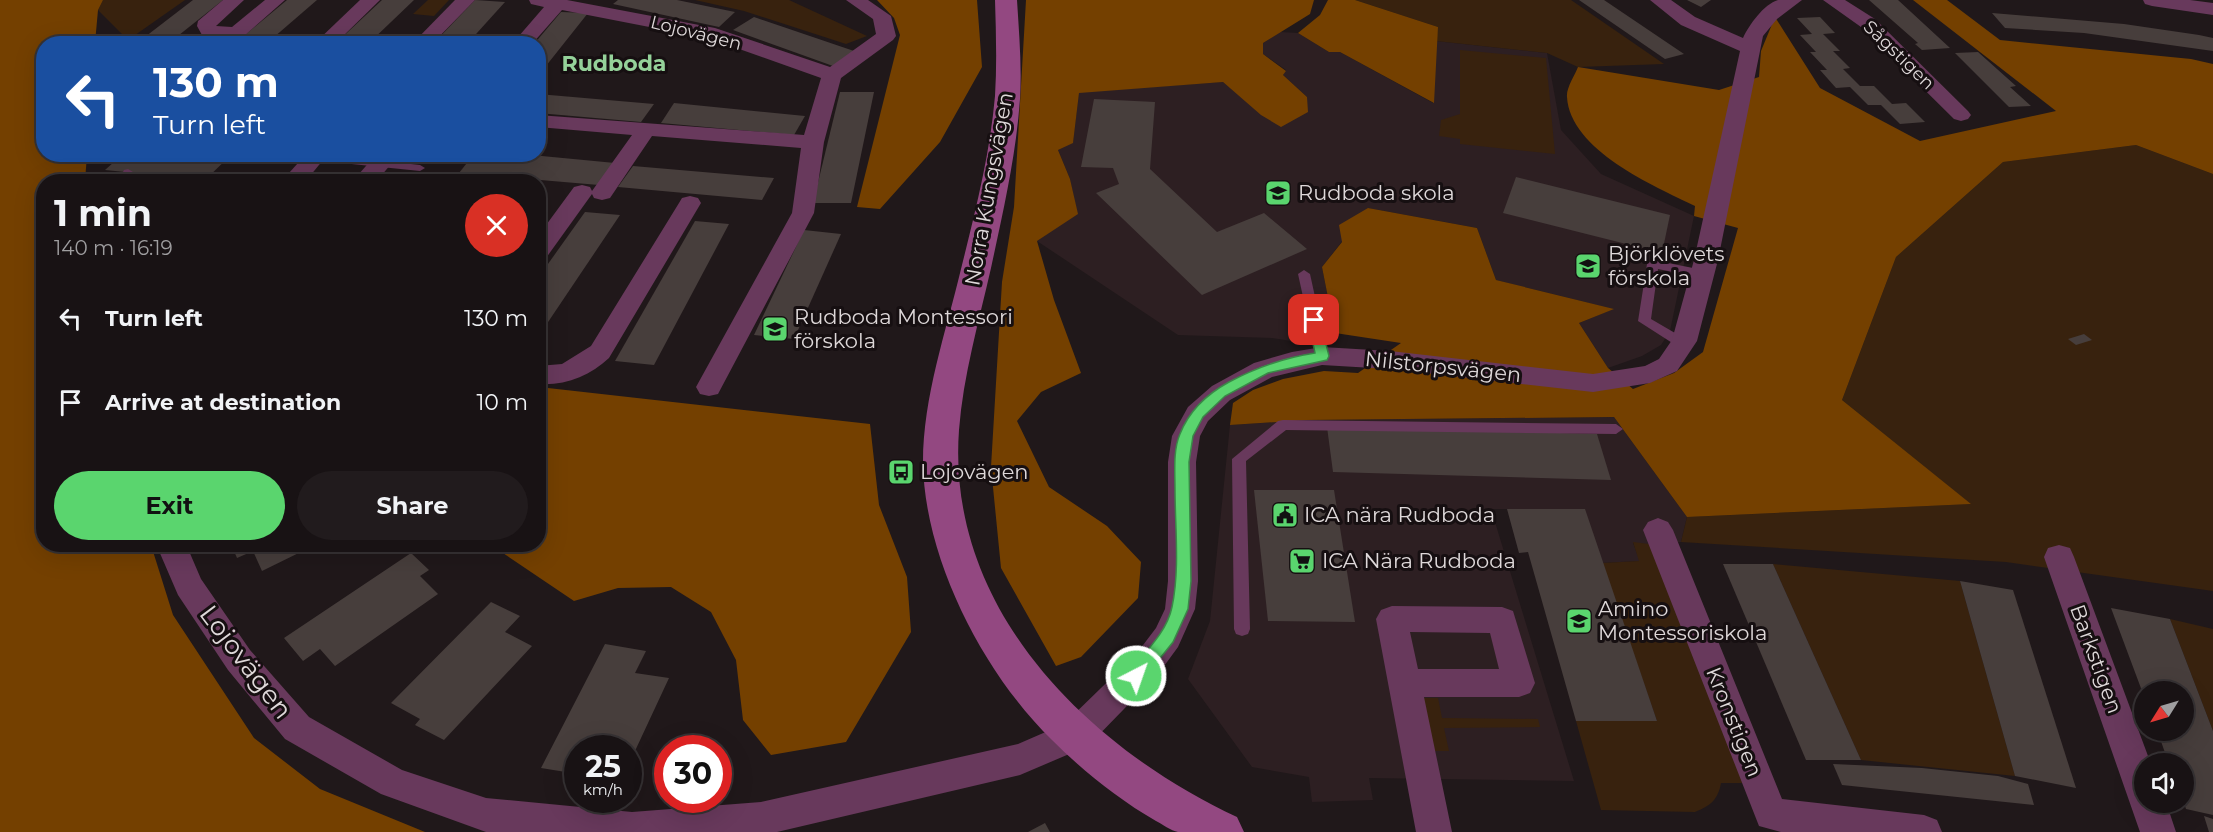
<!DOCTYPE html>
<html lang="en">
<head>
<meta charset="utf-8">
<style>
	:root { --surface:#181214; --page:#211b1d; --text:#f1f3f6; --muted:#9f9ea0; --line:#363234; --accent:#5ad56e }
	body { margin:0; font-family:Montserrat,sans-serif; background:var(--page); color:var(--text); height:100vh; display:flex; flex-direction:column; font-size:22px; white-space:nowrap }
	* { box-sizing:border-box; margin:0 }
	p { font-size:20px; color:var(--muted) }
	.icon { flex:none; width:33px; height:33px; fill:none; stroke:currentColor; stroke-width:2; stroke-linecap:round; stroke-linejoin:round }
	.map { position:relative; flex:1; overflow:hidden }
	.panel { position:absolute; left:36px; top:174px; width:510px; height:378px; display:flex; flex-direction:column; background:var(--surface); border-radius:24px; box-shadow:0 6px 24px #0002,0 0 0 2px var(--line) }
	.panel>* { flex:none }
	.guide { position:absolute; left:36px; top:36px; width:510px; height:126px; border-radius:24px; box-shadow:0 6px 24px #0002,0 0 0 2px var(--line); background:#1a4fa0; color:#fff; overflow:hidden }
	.needle { width:39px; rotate:233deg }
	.tools { position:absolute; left:2134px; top:681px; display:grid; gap:12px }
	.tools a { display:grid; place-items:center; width:60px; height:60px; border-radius:50%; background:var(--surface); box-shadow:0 6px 24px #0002,0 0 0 2px var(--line); font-size:30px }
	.speed { position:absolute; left:564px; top:735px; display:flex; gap:12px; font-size:30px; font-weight:700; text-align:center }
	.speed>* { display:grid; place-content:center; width:78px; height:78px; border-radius:50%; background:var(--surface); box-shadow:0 6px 24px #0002,0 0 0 2px var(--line); line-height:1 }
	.speed small { font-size:15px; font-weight:400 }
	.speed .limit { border:9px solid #d22; background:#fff; color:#111 }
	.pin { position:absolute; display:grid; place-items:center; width:51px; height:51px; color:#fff; margin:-26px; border-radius:12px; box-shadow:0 3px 9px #0006 }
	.me { position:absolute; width:66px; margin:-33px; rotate:41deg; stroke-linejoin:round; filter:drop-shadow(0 0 4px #0008) }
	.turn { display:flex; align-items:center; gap:21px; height:126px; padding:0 18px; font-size:27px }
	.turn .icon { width:78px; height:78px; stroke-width:2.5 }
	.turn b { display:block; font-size:42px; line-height:51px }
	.round { display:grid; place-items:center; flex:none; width:63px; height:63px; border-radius:32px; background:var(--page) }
	.headline { display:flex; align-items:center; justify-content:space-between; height:102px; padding:0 18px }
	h1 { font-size:36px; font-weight:700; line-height:45px }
	.primary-button { display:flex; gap:12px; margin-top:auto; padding:12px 18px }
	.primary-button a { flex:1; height:69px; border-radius:36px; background:var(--accent); color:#111; font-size:24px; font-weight:700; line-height:69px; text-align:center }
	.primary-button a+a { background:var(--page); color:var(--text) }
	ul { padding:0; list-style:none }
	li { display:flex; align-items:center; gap:18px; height:84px; padding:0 18px }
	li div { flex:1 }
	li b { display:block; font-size:22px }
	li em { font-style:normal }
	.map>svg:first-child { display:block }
	.built { fill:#2d1f22 }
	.green { fill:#38220e }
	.forest { fill:#744000 }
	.building { fill:#473e3c }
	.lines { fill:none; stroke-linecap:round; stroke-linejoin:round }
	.lane { fill:#68395c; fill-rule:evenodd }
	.street { fill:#68395c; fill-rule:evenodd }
	.secondary { fill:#934881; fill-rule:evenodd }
	.route { fill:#5ad56e; stroke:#3a8a48; stroke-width:1.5 }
	.labels { text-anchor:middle; stroke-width:6; stroke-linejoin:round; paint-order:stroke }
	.far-street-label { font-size:18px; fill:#ded8d9; stroke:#160f11 }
	.street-label { font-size:21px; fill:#ded8d9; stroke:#160f11 }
	.poi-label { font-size:21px; fill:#ded8d9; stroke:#160f11; text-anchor:start }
	.far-district-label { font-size:22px; font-weight:bold; fill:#95d29a; stroke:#160f11 }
	.near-street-label { font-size:26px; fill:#ded8d9; stroke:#160f11 }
</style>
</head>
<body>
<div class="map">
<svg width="2213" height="832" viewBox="0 0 2213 832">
	<rect width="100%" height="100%" fill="#20181a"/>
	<g class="built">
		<path d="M1280,32l18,1 31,19h11l93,51 3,-62 111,12 14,77 40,44 93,42 -24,115 -9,14 -19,11 -34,12 -29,-45 34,-14 -117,-29 -19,-52 -109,-20 -46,59 13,66 -31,10 -32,-5 -94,-3 -141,-94 40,-28 -7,-34 -12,-29 15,-8 6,-50 144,-10 18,15h66l-24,-22 3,-5 -23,-16v-11z"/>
		<path d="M1614,417l73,100 -6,25 -24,3 -24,-2 7,18 -38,2 -18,-54h-93l83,272 -205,-3 4,22 -61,2 -3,-25 -57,-10 -64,-88 22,-58 20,-196 77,-5z"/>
	</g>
	<g class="green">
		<path d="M103,0h82l-57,40 -30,-30z"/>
		<path d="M428,0h21l-15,16 -21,-2z"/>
		<path d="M695,0h94l78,36 -21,8 -102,-33z"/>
		<path d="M1355,0h216l93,64 -86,3 -31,-14 -111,-12 2,-14z"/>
		<path d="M1460,50l86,8 9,96 -95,-10v-5l-21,-3 2,-16 19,-6z"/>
		<path d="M2136,145l77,29v417l-207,-29 -325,-20 6,-25 283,-13 -128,-104 54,-143 107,-95z"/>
		<path d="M1633,542l24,3 90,238h-26c-3,17 -11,23 -26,29l-94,-2 -25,-89h81l-55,-158 37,-2z"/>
		<path d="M1773,564l187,17 55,195 -154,-16z"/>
		<path d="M2170,619l43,10v102z"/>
		<path d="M1423,698h15l4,20 96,1 2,8 -96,1 5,23h-15z"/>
	</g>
	<g class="forest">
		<path d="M0,0h103l-5,10 -3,33 -51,1v110l43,1 -2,26 -41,1v362l107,1 22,70 81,123 66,51 105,43h-425z"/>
		<path d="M877,0h100l5,67 -42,75 -60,67 -23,-2 43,-172 -6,-17z"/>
		<path d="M1026,0h288l-4,14 -47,29v11l23,17 -3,4 24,22 1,15 -27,15 -20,-12 -38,-33 -144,11 -6,50 -15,7 12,29 8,35 -41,27 17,59 27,73 -40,19 -24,29 32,66 58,39 34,36 -3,36 -57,59 -25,9 -55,-98 -10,-101 11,-185 12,-75z"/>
		<path d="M1328,0h27l83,27 -4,76 -94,-51h-11l-31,-19 22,-18z"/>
		<path d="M1913,0h34l53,40 191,19 22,5v110l-77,-29 -133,17 -107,95 -54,143 129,104 -284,13 -73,-100 -307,3 -77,5 3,-22 20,-13 30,-11 41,-8 34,2 43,-30 -66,-10 -13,-66 20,-25 -3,-17 29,-17 109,20 19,52 118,29 -35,14 29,45 25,21 41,-16 29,-21 35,-124 -44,-12 1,-10c-41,-20 -125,-56 -128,-109 -1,-9 8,-22 11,-30l141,23 40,-13 2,-26 14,-34 45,71 100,53 136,-30z"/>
		<path d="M539,387l331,37 9,81 28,72 4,55 -65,110 -75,13 -28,-35 -7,-60 -25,-48 -40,-25 -53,1 -44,13 -83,-56 47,-1z"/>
	</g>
	<g class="building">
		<path d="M193,0h30l-54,43 -28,-3z"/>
		<path d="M287,0h30l-51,44h-32z"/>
		<path d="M382,0h32l-46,44h-33z"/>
		<path d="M475,0l30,2 -38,42h-34z"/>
		<path d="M618,0h59l58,12 -16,15 -106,-23z"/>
		<path d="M1579,0h25l80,54 -19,5z"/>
		<path d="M1687,0h24l-10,7z"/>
		<path d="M1869,0h29l52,48 -28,2 -7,-6 3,-1z"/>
		<path d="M561,12l27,1 -50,63v-32h-4z"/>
		<path d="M1992,13l132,11 75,11 14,3v13l-129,-18 -79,-5z"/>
		<path d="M754,17l100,34 -21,15 -100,-36z"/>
		<path d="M1820,17l15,16 -12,1 17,17h-7l17,17 -7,1 17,17h14l18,18 14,-1 19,19 -25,2 -19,-19h-13l-18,-18 -14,1 -16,-18h7l-17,-18h6l-16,-17 12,-1 -15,-16z"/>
		<path d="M1978,52l38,34 -6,1 21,19 -22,1 -54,-54z"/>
		<path d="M840,92h34l-23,111h-38z"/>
		<path d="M538,94l116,10 -13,18 -103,-9z"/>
		<path d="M1094,99l61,3 -5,67 67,63 47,-19 43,36 -105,46 -106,-102 23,-9 -6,-16 -32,-1z"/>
		<path d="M674,103l131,13 -11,19 -133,-12z"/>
		<path d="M123,154h109l-27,26 -100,-10z"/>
		<path d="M474,154h47l94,9 -16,22 -140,-12z"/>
		<path d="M633,166l141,12 -12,22 -144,-13z"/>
		<path d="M1516,177l154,38 -8,38 -159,-40z"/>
		<path d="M585,212l35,3 -82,122v-59z"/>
		<path d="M695,221l34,3 -75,141 -39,-4z"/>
		<path d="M804,230l37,4 -47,105 -40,-4z"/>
		<path d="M2084,334l8,6 -16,5 -8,-6z"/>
		<path d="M1327,427l270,7 14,46 -278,-8z"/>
		<path d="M1254,490h80l21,132 -87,-1z"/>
		<path d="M1507,509h78l72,212h-81l-48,-169 -9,1z"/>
		<path d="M231,544h86l-55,27 -9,-20 -16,7z"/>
		<path d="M411,553l18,17 -9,6 18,18 -103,72 -15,-17 -17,12 -19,-23z"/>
		<path d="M1723,564h50l88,196h-55z"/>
		<path d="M1960,581l53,9 63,198 -61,-12z"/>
		<path d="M491,602l29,14 -15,16 27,14 -88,94 -29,-15 5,-6 -29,-16z"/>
		<path d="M2111,608l59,11 43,112v84l-27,-6 -2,-6v-39h-15l-12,-34h27v-38h-39v7z"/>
		<path d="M605,644l41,7 -11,22 34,5 -41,88v-18h-50v26l-37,-6z"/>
		<path d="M1833,764l89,4 76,8 30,8 6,21 -192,-20z"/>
		<path d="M2204,816l9,3v13h-4z"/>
		<path d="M1045,823l5,9h-22z"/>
	</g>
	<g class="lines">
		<g class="lane">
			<path d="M278,154h42l100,11 5,3 -5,3 -137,-14z"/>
			<path d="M128,169l5,3 -4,10h-11l6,-12z"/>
			<path d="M175,174l6,3 -2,5h-11l3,-7z"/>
			<path d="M1653,260l50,10 6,4 -6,4 -45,-9 -7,50 36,21 1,3 -1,3h-10l-39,-25 9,-57z"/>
			<path d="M1304,270l6,4 18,82 -6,4 -6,-4 -18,-82z"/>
			<path d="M1283,420l333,4 7,5 -7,5 -330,-4 -40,31 4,168 -2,5 -6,2 -6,-2 -2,-5 -2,-170 46,-38z"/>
		</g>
		<g class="street">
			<path d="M223,0h21l-28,26 16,1 33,-27h20l-50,44h-21l5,-7 -17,-2 -5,-9 1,-5z"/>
			<path d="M360,0h20l-45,44h-21z"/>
			<path d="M455,0h20l-43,44h-20z"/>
			<path d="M529,0h38l148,28 115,39 46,-33 -3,-15 -27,-19h22l23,16 5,20 -3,4 -52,38 -17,64 -10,71 -96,181 -9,2 -9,-2 -4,-7 96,-174 9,-65 -149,-12 -42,62 -8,2 -8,-2 -2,-4 -46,64 -8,2v-24l36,-49 8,-2 8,2 2,4 40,-56 -94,-8v-12l266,20 17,-57 -110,-39 -149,-29 -30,34h-20l32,-37 -13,-3z"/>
			<path d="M1650,0h21l24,17 48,21c6,-13 21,-34 35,-38 7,0 17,0 24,0l-25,19 -14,17 -45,224 -21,81 -20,30 -27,12 -57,9 -203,-23 -68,-4 -50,12 -42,23 -22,21 -8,15 -4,26 2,119 -3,28 -17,38 -19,26 -71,73 -68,29 -243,57h-291l-105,-38 -96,-55 -57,-69 -50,-75 -22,-51h30l15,35 49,71 59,67 93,53 84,28 146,14 129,-10 257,-58 46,-20 73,-71 19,-25 9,-19 3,-28v-119l4,-26 16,-29 24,-21 42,-23 38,-11 30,-5 68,4 203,23 52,-8 14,-7 13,-19 22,-80 46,-209 -59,-26z"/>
			<path d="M1823,0h22l30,19 93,92 3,4 -3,4 -7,2 -7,-2 -93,-92z"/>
			<path d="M2143,0h47l23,3v12l-61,-9 -7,-2z"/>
			<path d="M306,154h22l-23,28h-24z"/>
			<path d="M380,157l8,2 3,5 -15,18h-24l20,-23z"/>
			<path d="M690,196l8,2 3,5 -92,155c-19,18 -44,28 -71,26v-18l24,-2 29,-18 88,-143 3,-5z"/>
			<path d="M1658,518l10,4 5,8 109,269 142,16 13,5 5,12h-161l-22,-6 -116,-296 5,-8z"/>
			<path d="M2059,545l11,3 4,9 77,207h-6v38h21l10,30h-36l-96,-275 4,-9z"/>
			<path d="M1392,606l110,1 11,4 22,72 -5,10 -11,4h-95l28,135h-36l-40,-213 5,-9zM1410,632l80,1 9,36h-81z"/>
		</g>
		<path class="secondary" d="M995,0h22c2,33 5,66 3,99 -4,57 -17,113 -29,169 -12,53 -28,108 -32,162 -13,179 128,317 278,387l7,15c-21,0 -46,0 -66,0 -7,-1 -16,-8 -22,-11 -38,-22 -73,-50 -104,-81 -68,-66 -128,-181 -129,-278 0,-65 23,-130 38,-193 14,-56 29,-115 34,-173 2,-32 1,-64 0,-96z"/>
	</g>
	<path class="route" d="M1314,315l6,5 9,36 -2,4 -59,13 -43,23 -22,21 -10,19 -4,26 2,119 -3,28 -15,33 -32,40 -5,2 -6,-2 -3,-6 3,-5c15,-19 37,-39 42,-64 8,-38 3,-80 3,-118 0,-18 -2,-39 5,-55 9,-23 27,-40 49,-52 28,-15 54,-24 86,-29l-7,-33z"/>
	<defs>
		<symbol id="school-square" viewBox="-11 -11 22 22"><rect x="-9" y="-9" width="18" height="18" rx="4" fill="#5ad56e" stroke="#160f11"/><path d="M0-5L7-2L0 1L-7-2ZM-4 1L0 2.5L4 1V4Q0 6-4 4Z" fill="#111"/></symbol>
		<symbol id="bus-square" viewBox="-11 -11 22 22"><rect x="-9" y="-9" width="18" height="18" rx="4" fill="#5ad56e" stroke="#160f11"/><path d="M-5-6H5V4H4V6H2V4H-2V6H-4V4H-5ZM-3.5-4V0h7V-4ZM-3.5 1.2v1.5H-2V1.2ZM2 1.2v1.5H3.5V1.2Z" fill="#111"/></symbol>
		<symbol id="civic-square" viewBox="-11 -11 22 22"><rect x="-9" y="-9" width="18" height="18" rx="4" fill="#5ad56e" stroke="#160f11"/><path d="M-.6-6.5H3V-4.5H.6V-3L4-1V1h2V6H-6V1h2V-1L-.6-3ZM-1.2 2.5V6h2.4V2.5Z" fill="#111"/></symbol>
		<symbol id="supermarket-square" viewBox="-11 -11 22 22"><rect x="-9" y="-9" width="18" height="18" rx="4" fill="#5ad56e" stroke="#160f11"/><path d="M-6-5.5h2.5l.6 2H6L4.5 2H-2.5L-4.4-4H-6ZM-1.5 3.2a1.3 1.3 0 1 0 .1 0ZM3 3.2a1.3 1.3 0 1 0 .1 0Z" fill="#111"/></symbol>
	</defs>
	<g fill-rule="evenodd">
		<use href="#school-square" x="1263" y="178" width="30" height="30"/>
		<use href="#school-square" x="1573" y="251" width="30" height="30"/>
		<use href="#school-square" x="760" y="314" width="30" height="30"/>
		<use href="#bus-square" x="886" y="457" width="30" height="30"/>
		<use href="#civic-square" x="1270" y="500" width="30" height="30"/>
		<use href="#supermarket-square" x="1287" y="546" width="30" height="30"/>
		<use href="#school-square" x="1564" y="606" width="30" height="30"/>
	</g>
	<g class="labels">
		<g class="far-street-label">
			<text transform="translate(696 33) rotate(14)" y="6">Lojovägen</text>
			<text transform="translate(1899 55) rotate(44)" y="6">Sågstigen</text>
		</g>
		<g class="street-label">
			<text transform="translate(989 189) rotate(-80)" y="7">Norra Kungsvägen</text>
			<text transform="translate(1443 367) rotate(6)" y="7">Nilstorpsvägen</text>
			<text transform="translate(2096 659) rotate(70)" y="7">Barkstigen</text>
			<text transform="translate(1734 722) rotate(68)" y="7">Kronstigen</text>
		</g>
		<g class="poi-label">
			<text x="1298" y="200">Rudboda skola</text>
			<text x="1608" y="261">Björklövets<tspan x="1608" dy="24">förskola</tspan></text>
			<text x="794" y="324">Rudboda Montessori<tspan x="794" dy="24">förskola</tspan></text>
			<text x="920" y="479">Lojovägen</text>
			<text x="1304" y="522">ICA nära Rudboda</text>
			<text x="1322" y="568">ICA Nära Rudboda</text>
			<text x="1598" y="616">Amino<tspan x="1598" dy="24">Montessoriskola</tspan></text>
		</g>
		<g class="far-district-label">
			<text x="614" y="71">Rudboda</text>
		</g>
		<g class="near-street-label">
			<text transform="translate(246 662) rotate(53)" y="9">Lojovägen</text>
		</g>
	</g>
</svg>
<div class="tools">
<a><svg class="needle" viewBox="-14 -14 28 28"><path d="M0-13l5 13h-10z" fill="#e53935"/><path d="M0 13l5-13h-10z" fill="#9f9ea0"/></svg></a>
<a><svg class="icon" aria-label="sound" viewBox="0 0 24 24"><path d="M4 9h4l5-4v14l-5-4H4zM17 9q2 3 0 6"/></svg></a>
</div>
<div class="speed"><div>25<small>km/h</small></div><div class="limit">30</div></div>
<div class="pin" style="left:1314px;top:320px;background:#d93025"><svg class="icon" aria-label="arrive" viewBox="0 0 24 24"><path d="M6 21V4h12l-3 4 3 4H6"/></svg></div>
<svg class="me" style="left:1136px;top:676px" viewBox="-20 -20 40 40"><circle r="17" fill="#5ad56e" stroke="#fff" stroke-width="3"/><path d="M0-11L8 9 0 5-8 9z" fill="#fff"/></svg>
<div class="guide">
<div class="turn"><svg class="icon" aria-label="left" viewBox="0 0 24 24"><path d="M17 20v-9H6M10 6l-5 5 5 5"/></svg><div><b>130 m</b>Turn left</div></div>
</div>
<section class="panel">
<div class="headline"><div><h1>1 min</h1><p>140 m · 16:19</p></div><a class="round" style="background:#d93025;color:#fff"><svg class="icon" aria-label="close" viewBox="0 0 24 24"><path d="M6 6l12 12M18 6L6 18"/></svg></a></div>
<ul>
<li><svg class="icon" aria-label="left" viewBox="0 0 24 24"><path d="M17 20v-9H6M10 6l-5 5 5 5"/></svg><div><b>Turn left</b></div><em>130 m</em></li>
<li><svg class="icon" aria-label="arrive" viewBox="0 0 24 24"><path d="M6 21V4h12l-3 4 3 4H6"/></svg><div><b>Arrive at destination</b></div><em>10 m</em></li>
</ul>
<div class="primary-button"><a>Exit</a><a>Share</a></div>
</section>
</div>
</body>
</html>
